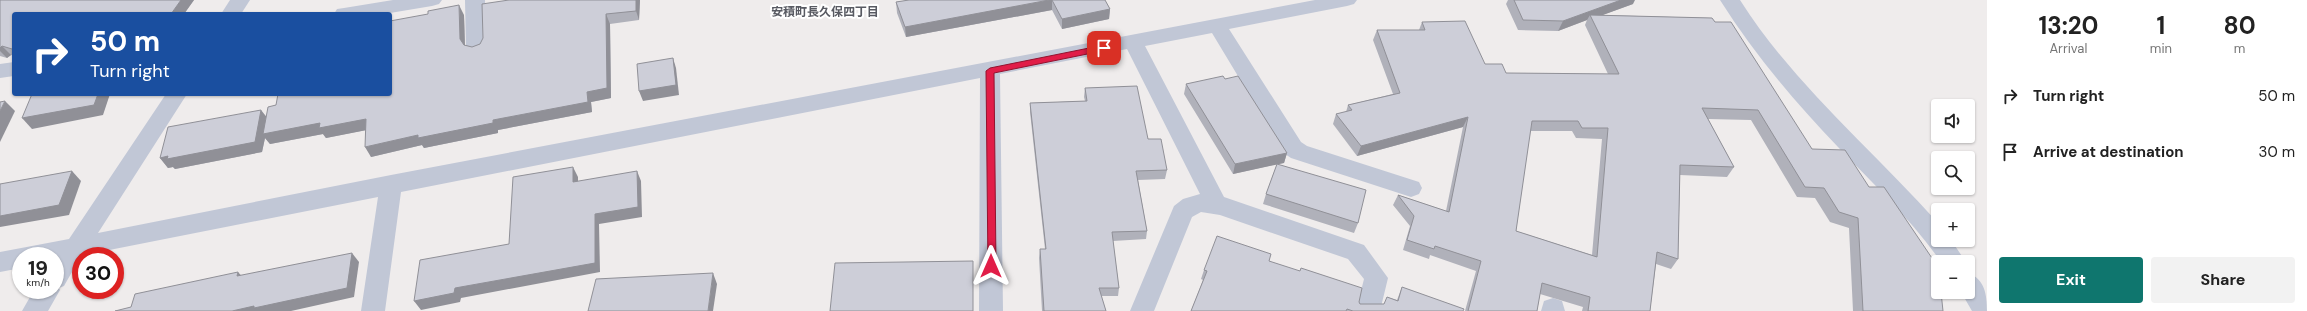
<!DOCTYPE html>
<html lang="en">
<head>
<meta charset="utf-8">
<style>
	:root { --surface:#fff; --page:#f2f2f2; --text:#222; --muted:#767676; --accent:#0f766e }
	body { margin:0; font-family:"DM Sans","Noto Sans JP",sans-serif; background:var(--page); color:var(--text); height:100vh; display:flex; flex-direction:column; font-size:15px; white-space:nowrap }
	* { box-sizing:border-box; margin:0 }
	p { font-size:13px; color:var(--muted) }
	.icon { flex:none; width:22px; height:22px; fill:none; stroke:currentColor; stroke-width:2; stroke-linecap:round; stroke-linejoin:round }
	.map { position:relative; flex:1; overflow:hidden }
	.side { display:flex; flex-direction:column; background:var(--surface); width:320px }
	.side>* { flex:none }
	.top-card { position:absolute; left:12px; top:12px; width:380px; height:84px; border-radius:4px; box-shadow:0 1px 3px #0004; background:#1a4fa0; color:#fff; overflow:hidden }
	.fabs { position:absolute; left:1931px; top:99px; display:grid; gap:8px }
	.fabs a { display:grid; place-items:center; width:44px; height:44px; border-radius:4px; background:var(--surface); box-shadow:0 1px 3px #0004; font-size:20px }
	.speed { position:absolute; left:12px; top:247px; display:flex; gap:8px; font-size:20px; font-weight:700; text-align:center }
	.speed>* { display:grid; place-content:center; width:52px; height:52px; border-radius:50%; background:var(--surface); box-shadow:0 1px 3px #0004; line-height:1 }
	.speed small { font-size:10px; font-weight:400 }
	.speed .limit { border:6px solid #d22; background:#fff; color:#111 }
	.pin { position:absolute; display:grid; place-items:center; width:34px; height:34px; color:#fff; margin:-17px; border-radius:8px; box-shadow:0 2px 6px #0006 }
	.me { position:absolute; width:44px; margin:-22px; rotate:0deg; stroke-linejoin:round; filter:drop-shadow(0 0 3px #0008) }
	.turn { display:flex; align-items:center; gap:14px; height:84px; padding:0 12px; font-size:18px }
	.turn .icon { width:52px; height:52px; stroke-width:2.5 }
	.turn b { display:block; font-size:28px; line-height:34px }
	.eta { display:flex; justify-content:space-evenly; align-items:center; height:68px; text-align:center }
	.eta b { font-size:24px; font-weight:700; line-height:28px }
	.primary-button { display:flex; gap:8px; margin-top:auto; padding:8px 12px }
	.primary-button a { flex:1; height:46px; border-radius:4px; background:var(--accent); color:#fff; font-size:16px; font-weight:700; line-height:46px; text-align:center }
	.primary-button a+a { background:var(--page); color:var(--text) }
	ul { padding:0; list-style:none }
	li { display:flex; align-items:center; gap:12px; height:56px; padding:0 12px }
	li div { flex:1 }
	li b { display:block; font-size:15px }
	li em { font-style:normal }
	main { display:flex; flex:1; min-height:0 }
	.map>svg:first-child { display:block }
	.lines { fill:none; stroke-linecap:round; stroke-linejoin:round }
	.minor { fill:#c1c7d6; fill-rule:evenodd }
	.wall { fill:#b0b1ba; fill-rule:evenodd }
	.shaded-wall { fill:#909097 }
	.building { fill:#cdced8; stroke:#909097; fill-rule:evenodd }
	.route { fill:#e11d48; stroke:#92132f }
	.labels { text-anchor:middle; stroke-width:4; stroke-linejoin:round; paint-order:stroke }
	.neighbourhood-label { font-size:12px; font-weight:bold; fill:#585a62; stroke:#fff }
</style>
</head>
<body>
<main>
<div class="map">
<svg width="1987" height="311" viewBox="0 0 1987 311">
	<rect width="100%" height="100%" fill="#efecec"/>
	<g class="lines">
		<g class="minor">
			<path d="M230,0h20l-9,14h-20z"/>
			<path d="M393,0h49l-3,4 -7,2 -48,8h-50l3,-5 7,-1z"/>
			<path d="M465,0h20l1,48 -3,5 -7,2 -7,-2 -3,-5z"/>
			<path d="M1315,0h42l-3,4 -7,2 -118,23 72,113 6,4 112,36 3,6 -3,6 -8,3 -120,-39 -6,-4 -73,-121 -67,13 79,151 140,48 24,33 -8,33h-24l8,-32 -16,-20 -128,-44 -19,-3 -9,5 -38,94h-24l44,-105 9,-7 17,-5 -73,-145 -127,25 3,237h-24l1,-233 -579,114 -16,119h-24l17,-114 -294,58 -3,1 -17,30 -5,2 1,2 -12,21h-26l12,-21h21v-34h-34v12l-21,4v-20l69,-13 97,-145h21l-89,139 293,-58z"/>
			<path d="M1720,0h20c54,85 132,149 198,223v17h13l15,22h-25c-29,-42 -68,-78 -103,-115 -44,-46 -84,-93 -118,-147z"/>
			<path d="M14,62v14l-14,2v-14z"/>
			<path d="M1968,273c17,6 19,22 19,38h-15l-11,-19h7z"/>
			<path d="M1553,298l9,3 3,10h-24l3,-10z"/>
		</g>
	</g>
	<g class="wall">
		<path d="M0,0h194l-10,14h-170v42l-3,-1 -4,3 -7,-2z"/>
		<path d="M509,0h131l-1,20 -29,4 1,74 -20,4 1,10 -94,18v3l-74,15 -2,-3 -51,12 -5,-27 -40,8 -3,-4 -53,10 -5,-6 -3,14 -87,17 -2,-2 -5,1 -8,-10 106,-42 10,-11 188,-90 1,30 7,2 8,-3z"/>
		<path d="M909,0h196l5,9 -1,10 -47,10 -10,-19 -146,27 -9,-24 -1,-11z"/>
		<path d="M1508,0h113l12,4 -31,11 110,3 100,131 131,162h-90l-4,-83 -19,-6 -15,-24 -18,-1 -46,-77 -43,-1 26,48 -7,10 -47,-2 -2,84 -7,10 -15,-5 -6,47h-68l1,-4 -43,-13 -3,17h-72l11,-40 -46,-16 -1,4 -26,-9 7,-24 -17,-21 5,-10 48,16 17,-84 -106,29 -24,-32 3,-10 10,-2 2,-7 45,-11 -20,-54 4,-10h42l3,-8 63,42 21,9 102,1 -23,-49 2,-5 -29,11 -40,-1 -12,-26zM1530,131h42l4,7 26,1 -10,116 -76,-24z"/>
		<path d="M1225,79l62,74 -3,10 -7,1 81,59 -4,10 -91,-29 3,-10 11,-30 -44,10 -49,-80 2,-10z"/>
		<path d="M1085,88l63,51 19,31 -2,9 -27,1 9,51 -1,8 -33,2 6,47 -1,8h-17l5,15h-64l-3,-53 1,-9h5l-15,-137v-9l55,-2 -1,-4z"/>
		<path d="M1269,261l90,41 1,2h24l3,-7 10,3 5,-13 61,24h-272l12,-31 -2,-1 3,-9z"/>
	</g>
	<g class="shaded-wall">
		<path d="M181,0h13l-10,14h-13z"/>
		<path d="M636,0h4l-1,20 -3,-9z"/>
		<path d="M1049,0h3v10l-146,27 -1,-10z"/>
		<path d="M1621,0h14l-2,4 -41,15 -2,-4 -3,5 -29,11 5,-10z"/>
		<path d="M459,5l5,10 1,34 -5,-10z"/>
		<path d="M1110,9l-1,10 -47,10v-10z"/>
		<path d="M606,14l4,10 1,74 -20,4 1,10 -94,18v3l-74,15 -2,-3 -51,12 -6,-10 53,-12 75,-15 94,-28z"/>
		<path d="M2,46l9,9 -4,3 -7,-7v-3z"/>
		<path d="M673,58l3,10 3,27 -36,6 -4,-10z"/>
		<path d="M98,94h12l-7,21 -71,14 -10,-11z"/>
		<path d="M5,101l10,10 -15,31v-31z"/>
		<path d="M261,110l8,10 51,3 46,-4 6,10 -46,9 -3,-4 -53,10 -5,-6 -3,14 -87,17 -2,-2 -5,1 -8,-10z"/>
		<path d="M1468,117l-5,10 -106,29 4,-10z"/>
		<path d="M1287,153l-3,10 -51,11 2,-10z"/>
		<path d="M573,167l5,10v15l-5,-10z"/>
		<path d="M72,171l9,10 -12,34 -69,12v-11z"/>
		<path d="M637,171l4,10 1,36 -43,7 1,48 -139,26 -1,4 -39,8 -7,-9 41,-13 140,-74z"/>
		<path d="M352,253l7,9 -5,35 -63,14h-59z"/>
		<path d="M238,272l8,9 -9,-5z"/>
		<path d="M713,273l4,11 -4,27h-5z"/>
	</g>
	<g class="building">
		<path d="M0,0h181l-10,14h-157v33l-2,2 -10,-3 -2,2z"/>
		<path d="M509,0h127v11l-30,3 1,74 -20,4 1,10 -95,18v3l-75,15v-3l-53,12 1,-28 -47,9 1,-5 -57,11 5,-27 8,-2 2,-11h112v-73l38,-7v-3l31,-6 1,34 4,6 8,2 8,-3 3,-6 -1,-34z"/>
		<path d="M909,0h140l-144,27 -9,-25z"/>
		<path d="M1052,0h53l5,9 -48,10z"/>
		<path d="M1514,0h107l-58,21 -40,-1z"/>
		<path d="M1590,15l122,3 3,4h16l81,127 33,1 24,37h15l54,80v25h3l2,19h-80l-5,-93 -19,-6 -15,-24 -19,-1 -47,-77 -56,-2 32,59 -54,-2 -2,94 -21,-7 -7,59h-62l2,-14 -48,-14 -5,28h-69l13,-50 -46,-15 -1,3 -27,-9 7,-24 -16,-21 51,17 19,-95 -107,29 -25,-32 16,-4 -4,-5 52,-12 -23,-63h48l-3,-8 43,-1 20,43h17l4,9 113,1zM1532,121h46l4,7h26l-11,129 -81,-26z"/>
		<path d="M673,58l3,27 -37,6 -2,-27z"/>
		<path d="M1223,76l2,3 13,-3 49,77 -52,11 -49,-80z"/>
		<path d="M1137,86l11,53h13l6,31 -31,1 11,60 -35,1 7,56h-20l7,23h-62l-4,-62h6l-16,-146 57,-2 -2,-13z"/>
		<path d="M32,94h66l-4,11 -72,13z"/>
		<path d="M5,101l-5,10v-9z"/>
		<path d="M261,110l-6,32 -88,17 1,-3 -8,2 8,-31z"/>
		<path d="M1277,164l89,26 -8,33 -92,-29z"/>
		<path d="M573,167v15l64,-11 1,36 -43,7v49l-140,25 -1,5 -40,8 6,-41 89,-16 4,-67z"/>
		<path d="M72,171l-13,34 -59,11v-32z"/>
		<path d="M1217,236l54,18 -2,7 31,10 1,-3 61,20 -3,14 1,2h24l3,-7 11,4 4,-14 62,22 -1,2h-110l-6,-2 -1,2h-155l16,-40 -3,-1z"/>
		<path d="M352,253l-5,35 -93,20v-2l-22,5h-117l16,-4 4,-13 103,-22 -1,4z"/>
		<path d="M973,261v50h-143l5,-48z"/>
		<path d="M713,273l-5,38h-120l8,-32z"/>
	</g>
	<path class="route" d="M1104,45l3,1v4l-113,23 2,193 -1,3h-7l-2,-198 4,-3z"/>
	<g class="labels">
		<g class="neighbourhood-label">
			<text x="825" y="16">安積町長久保四丁目</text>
		</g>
	</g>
</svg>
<div class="fabs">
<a><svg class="icon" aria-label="sound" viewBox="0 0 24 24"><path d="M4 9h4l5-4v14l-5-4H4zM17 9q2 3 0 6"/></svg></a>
<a><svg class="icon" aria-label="search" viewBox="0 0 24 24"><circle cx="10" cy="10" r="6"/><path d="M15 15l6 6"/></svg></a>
<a>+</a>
<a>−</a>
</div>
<div class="speed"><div>19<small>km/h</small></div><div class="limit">30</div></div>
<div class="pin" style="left:1104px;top:48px;background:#d93025"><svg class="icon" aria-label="arrive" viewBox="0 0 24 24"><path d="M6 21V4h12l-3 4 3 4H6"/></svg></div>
<svg class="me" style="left:991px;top:266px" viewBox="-20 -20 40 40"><path d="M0-17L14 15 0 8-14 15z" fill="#e11d48" stroke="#fff" stroke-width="4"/></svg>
<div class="top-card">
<div class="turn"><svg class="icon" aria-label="right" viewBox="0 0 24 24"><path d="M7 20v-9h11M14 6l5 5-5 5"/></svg><div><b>50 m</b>Turn right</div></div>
</div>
</div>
<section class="side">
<div class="eta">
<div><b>13:20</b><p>Arrival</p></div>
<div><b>1</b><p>min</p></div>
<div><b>80</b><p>m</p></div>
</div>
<ul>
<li><svg class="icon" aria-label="right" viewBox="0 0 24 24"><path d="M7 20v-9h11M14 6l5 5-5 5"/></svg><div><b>Turn right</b></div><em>50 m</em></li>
<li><svg class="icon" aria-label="arrive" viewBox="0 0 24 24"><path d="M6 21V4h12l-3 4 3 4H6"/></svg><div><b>Arrive at destination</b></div><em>30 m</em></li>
</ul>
<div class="primary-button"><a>Exit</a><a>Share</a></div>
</section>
</main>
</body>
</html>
